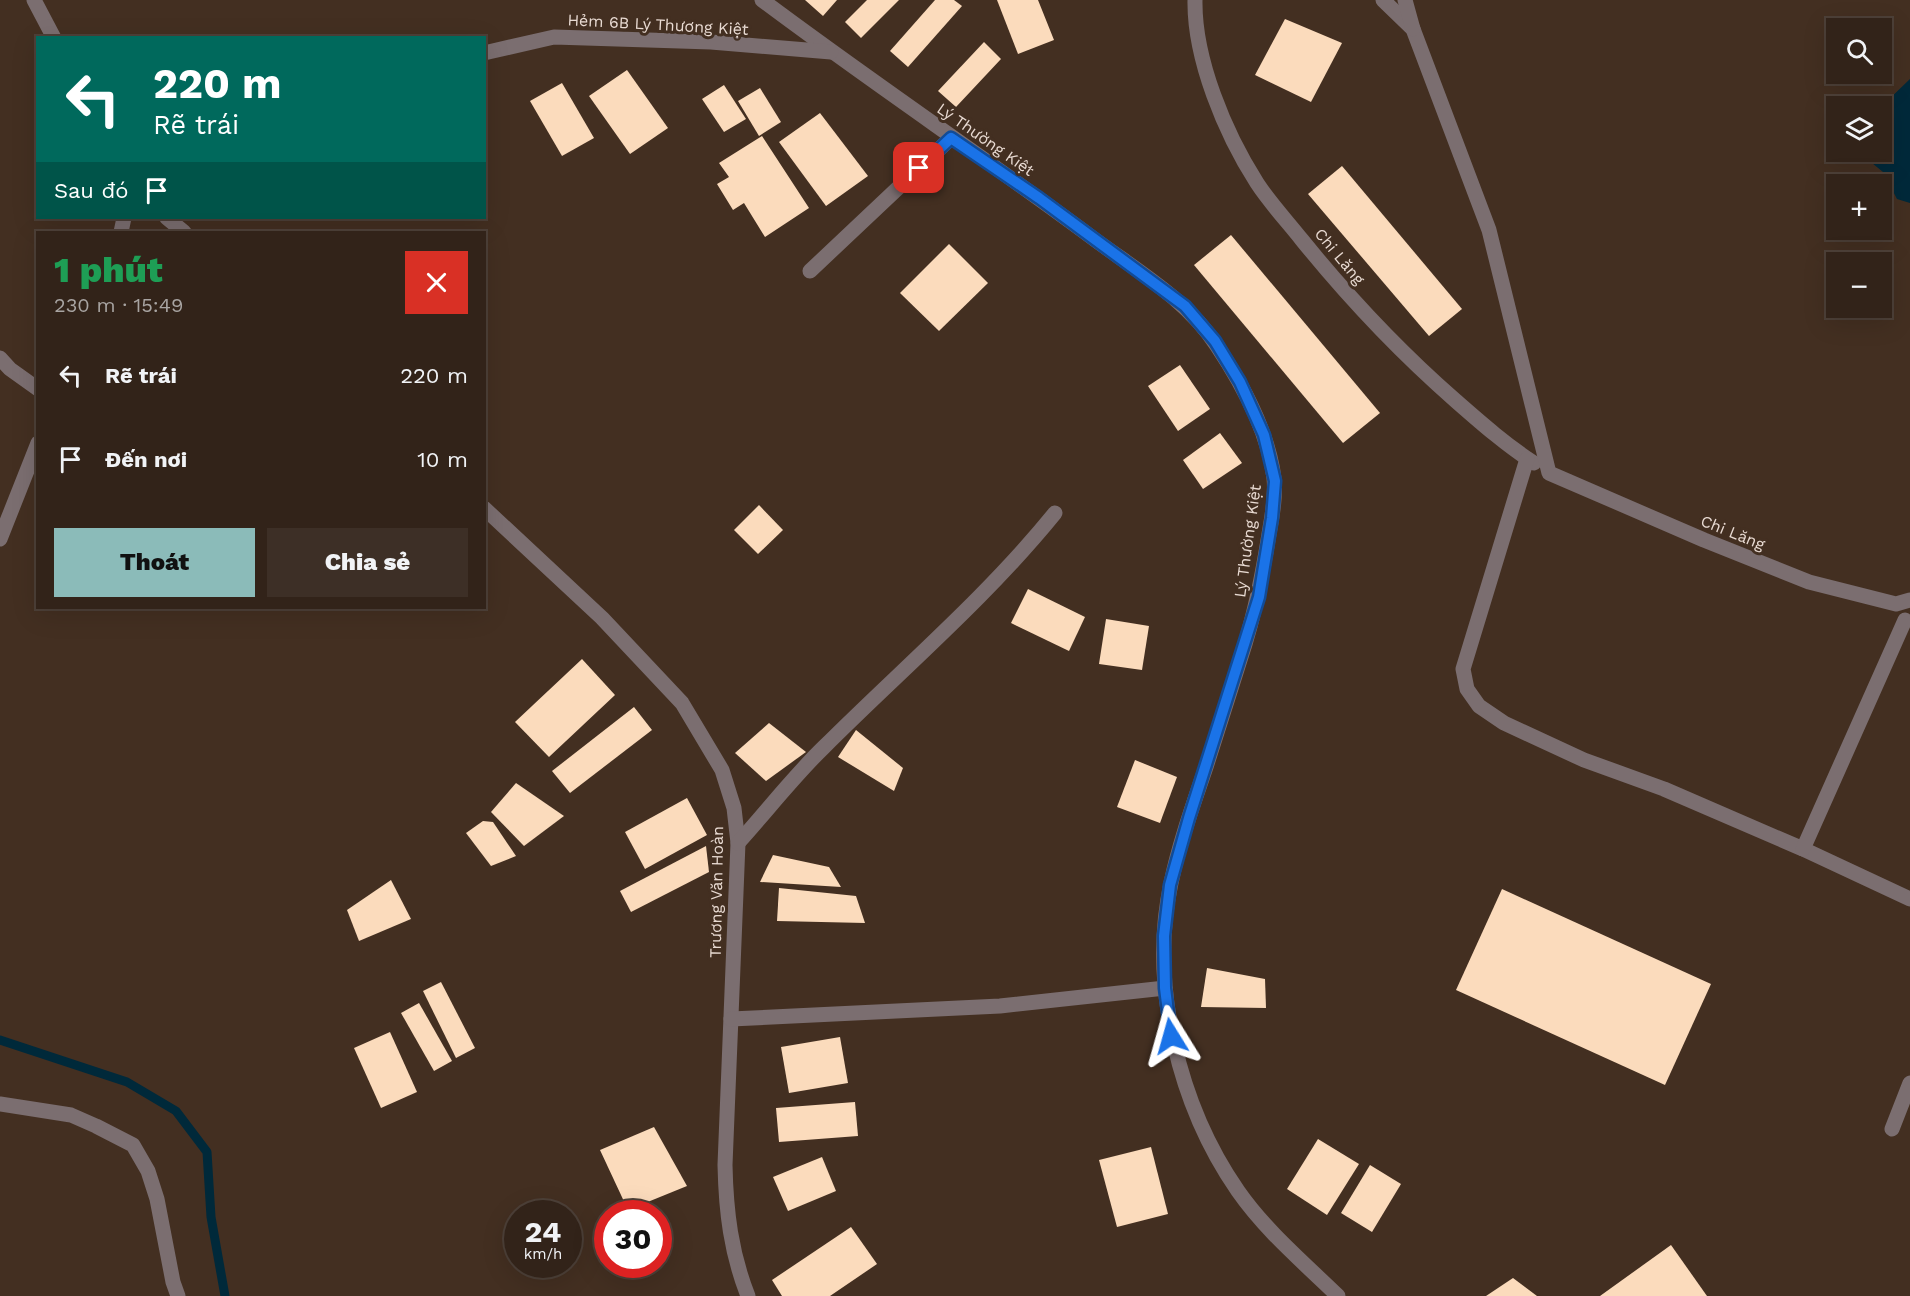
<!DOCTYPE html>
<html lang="vi">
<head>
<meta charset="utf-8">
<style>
	:root { --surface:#322319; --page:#3d2f26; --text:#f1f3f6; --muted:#a8a4a2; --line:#4d4038; --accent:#8bbbb9 }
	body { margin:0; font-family:"Work Sans",sans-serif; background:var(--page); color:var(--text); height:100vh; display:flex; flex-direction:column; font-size:22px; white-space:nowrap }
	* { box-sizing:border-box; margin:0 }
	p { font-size:20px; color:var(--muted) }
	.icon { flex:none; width:33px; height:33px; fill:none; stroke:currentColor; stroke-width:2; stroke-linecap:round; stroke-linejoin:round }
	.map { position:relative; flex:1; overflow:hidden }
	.sheet { position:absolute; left:36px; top:231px; width:450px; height:378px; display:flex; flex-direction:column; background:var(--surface); border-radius:0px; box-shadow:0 6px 24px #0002,0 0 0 2px var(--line) }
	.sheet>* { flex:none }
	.banner { position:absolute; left:36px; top:36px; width:450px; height:183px; border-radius:0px; box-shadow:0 6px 24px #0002,0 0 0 2px var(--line); background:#00695c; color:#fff; overflow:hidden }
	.fabs { position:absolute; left:1826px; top:18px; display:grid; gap:12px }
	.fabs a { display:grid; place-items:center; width:66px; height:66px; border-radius:0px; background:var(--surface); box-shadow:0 6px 24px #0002,0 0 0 2px var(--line); font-size:30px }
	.speed { position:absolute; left:504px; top:1200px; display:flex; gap:12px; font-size:30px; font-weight:700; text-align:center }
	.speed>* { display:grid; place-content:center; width:78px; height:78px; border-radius:50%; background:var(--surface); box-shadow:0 6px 24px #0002,0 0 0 2px var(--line); line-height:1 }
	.speed small { font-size:15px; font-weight:400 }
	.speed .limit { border:9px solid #d22; background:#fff; color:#111 }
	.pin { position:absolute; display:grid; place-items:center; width:51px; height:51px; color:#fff; margin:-26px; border-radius:12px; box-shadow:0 3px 9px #0006 }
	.me { position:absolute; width:66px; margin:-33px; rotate:352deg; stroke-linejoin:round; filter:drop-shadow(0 0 4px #0008) }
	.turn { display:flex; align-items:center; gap:21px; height:126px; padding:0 18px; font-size:27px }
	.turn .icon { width:78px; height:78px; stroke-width:2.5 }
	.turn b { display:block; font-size:42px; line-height:51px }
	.then { display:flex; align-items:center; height:57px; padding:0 18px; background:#0003; gap:12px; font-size:22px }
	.round { display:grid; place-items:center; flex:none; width:63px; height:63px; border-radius:0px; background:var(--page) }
	.overview { display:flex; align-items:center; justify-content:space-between; height:102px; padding:0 18px }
	h1 { font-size:36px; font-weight:800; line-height:45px; color:#1e9e55 }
	.action { display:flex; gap:12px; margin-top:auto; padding:12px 18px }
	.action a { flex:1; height:69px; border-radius:0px; background:var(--accent); color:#111; font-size:24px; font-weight:800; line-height:69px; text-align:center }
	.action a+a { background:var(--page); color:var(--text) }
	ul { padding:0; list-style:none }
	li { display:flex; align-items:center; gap:18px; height:84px; padding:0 18px }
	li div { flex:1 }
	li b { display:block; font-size:22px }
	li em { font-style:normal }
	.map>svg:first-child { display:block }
	.water { fill:#00293a }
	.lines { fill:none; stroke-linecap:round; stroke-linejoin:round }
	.stream { stroke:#00293a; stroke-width:9 }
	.building { fill:#fbdbbc }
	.minor { stroke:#7b6e70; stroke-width:15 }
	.route-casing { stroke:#114b97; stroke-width:15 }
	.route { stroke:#1a73e8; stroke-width:10 }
	.labels { text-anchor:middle; stroke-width:6; stroke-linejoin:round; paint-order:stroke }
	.street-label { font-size:16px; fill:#e9dbd3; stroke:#432f21 }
</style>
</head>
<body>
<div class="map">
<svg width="1910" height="1296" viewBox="0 0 1910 1296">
	<rect width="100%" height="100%" fill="#432f21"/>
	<path class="water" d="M1910,79v124l-13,-4 -14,-27 -22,-18v-2h20v-45z"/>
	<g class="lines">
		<path class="stream" d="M0,1040l127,42 49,29 31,41 4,65 14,79"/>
	</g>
	<g class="building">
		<path d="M805,0h32l-14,16z"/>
		<path d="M867,0h32l-38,38 -16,-16z"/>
		<path d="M935,0h19l8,6 -54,61 -18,-16z"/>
		<path d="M997,0h41l16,40 -36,14z"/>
		<path d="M1285,19l57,24 -31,59 -56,-27z"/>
		<path d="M984,42l17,17 -45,48 -18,-16z"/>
		<path d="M627,70l41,58 -38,26 -41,-58z"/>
		<path d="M562,83l32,55 -32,18 -32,-55z"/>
		<path d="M724,85l22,34 -22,13 -22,-33z"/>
		<path d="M760,88l21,34 -22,14 -21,-35z"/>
		<path d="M820,113l48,63 -42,30 -47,-64z"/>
		<path d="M762,136l47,72 -44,29 -21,-34 -11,7 -16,-26 12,-7 -10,-14z"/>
		<path d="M1342,166l120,143 -33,27 -121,-142z"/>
		<path d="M1231,235l149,178 -37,30 -149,-178z"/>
		<path d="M949,244l39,39 -49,48 -39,-38z"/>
		<path d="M1180,365l30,44 -32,22 -30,-45z"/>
		<path d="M1220,433l22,30 -39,26 -20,-29z"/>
		<path d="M759,505l24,25 -25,24 -24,-24z"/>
		<path d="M1028,589l57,28 -16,34 -58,-28z"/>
		<path d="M1106,619l43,7 -7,44 -43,-6z"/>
		<path d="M582,659l33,36 -66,62 -34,-35z"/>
		<path d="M634,707l18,23 -82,63 -18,-22z"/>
		<path d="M769,723l37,29 -40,29 -31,-28z"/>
		<path d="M856,730l47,38 -9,23 -56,-34z"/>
		<path d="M1135,760l42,17 -17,46 -43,-16z"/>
		<path d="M516,783l48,33 -40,30 -33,-34z"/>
		<path d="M687,798l20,37 -62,34 -20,-37z"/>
		<path d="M483,821l10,1 23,34 -25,10 -25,-33z"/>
		<path d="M706,846l3,26 -78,40 -11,-21z"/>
		<path d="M773,855l56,12 12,20 -81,-5z"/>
		<path d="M391,880l20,39 -52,22 -12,-31z"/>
		<path d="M779,888l77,8 9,27 -88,-2z"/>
		<path d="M1502,889l209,95 -46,101 -209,-95z"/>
		<path d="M1207,968l58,11 1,29 -65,-1z"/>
		<path d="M441,982l34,66 -19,10 -33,-67z"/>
		<path d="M419,1003l33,58 -18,10 -33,-58z"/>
		<path d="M390,1032l27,60 -36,16 -27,-60z"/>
		<path d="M840,1037l8,46 -59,10 -8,-46z"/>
		<path d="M855,1102l3,34 -79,6 -3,-34z"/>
		<path d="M654,1127l33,59 -59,24 -28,-60z"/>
		<path d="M1318,1139l41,25 -32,51 -40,-26z"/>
		<path d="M1151,1147l17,67 -51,13 -18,-67z"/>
		<path d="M822,1157l14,34 -48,20 -15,-34z"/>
		<path d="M1370,1165l31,19 -29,48 -31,-19z"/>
		<path d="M851,1227l26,37 -47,32h-48l-10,-16z"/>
		<path d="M1671,1245l36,51h-107z"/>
		<path d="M1513,1278l24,18h-51z"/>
	</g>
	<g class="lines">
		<g class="minor">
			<path d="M34,0l20,38"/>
			<path d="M762,0c108,81 220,156 328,236 44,33 97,63 127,110 26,39 51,85 57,132 2,18 -2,39 -5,56 -6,38 -13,74 -24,110 -13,41 -26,83 -39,123 -13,38 -27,77 -35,116 -22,102 8,223 67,308 28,40 65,71 100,105"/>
			<path d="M1195,0c-1,59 30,133 62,183 13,20 30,38 45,57 47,58 98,112 154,161 24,21 50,44 78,62"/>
			<path d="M1383,0l30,29 76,201 60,243 155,67 105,42 87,22 14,-4"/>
			<path d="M1405,0l8,29"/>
			<path d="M484,53l70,-16 157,5 120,10"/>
			<path d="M167,218l17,14"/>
			<path d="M121,232l3,-14"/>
			<path d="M810,271l141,-133"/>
			<path d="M0,358l10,11 28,20"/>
			<path d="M1527,459l-64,210 4,20 12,17 25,17 80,37 80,29 139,60 107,50"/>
			<path d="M484,508l118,110 80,85 40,67 12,38 4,35 -13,322c1,47 6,88 23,131"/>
			<path d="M0,539l38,-96"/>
			<path d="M738,843c29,-32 55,-66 86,-96 77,-77 162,-149 231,-234"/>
			<path d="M1803,849l102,-229"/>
			<path d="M731,1019l269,-13 165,-18"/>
			<path d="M0,1104l71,11 25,11 37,19 15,26 9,28 16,83 5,14"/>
			<path d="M1892,1129l18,-46"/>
		</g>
	</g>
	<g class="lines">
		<defs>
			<path id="route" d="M919,168l32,-30 88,60 146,108 30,35 25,41 24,53 11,46 -3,37 -13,79 -70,221 -19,67 -6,51 1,52 6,48"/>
		</defs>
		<use href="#route" class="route-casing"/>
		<use href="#route" class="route"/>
	</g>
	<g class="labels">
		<g class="street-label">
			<text transform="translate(658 24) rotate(3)" y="6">Hẻm 6B Lý Thương Kiệt</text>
			<text transform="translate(986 139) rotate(35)" y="6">Lý Thường Kiệt</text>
			<text transform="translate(1340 256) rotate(50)" y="6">Chi Lăng</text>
			<text transform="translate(1733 532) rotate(22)" y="6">Chi Lăng</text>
			<text transform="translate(1247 541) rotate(-82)" y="6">Lý Thường Kiệt</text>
			<text transform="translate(716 892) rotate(-89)" y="6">Trương Văn Hoàn</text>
		</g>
	</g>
</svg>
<div class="fabs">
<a><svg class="icon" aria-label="search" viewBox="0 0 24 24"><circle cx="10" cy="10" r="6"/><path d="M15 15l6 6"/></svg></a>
<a><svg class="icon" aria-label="layers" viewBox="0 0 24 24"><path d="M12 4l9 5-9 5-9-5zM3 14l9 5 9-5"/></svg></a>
<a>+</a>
<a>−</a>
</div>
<div class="speed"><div>24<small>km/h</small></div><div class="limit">30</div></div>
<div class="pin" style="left:919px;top:168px;background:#d93025"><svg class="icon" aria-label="arrive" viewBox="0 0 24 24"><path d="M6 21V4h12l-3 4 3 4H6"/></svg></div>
<svg class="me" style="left:1171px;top:1036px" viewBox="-20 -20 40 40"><path d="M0-17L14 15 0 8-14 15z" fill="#1a73e8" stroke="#fff" stroke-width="4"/></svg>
<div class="banner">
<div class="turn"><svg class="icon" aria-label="left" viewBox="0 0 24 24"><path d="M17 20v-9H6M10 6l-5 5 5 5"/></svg><div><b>220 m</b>Rẽ trái</div></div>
<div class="then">Sau đó<svg class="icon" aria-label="arrive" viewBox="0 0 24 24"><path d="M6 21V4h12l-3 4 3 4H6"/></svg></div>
</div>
<section class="sheet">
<div class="overview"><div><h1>1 phút</h1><p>230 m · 15:49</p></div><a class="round" style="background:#d93025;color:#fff"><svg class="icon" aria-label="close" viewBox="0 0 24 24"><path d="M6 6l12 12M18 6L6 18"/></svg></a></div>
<ul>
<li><svg class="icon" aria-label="left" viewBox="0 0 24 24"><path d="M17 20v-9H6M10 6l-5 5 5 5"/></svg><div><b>Rẽ trái</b></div><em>220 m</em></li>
<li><svg class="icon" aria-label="arrive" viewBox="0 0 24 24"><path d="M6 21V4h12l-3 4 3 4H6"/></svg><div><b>Đến nơi</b></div><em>10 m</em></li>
</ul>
<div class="action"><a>Thoát</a><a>Chia sẻ</a></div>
</section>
</div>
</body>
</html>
